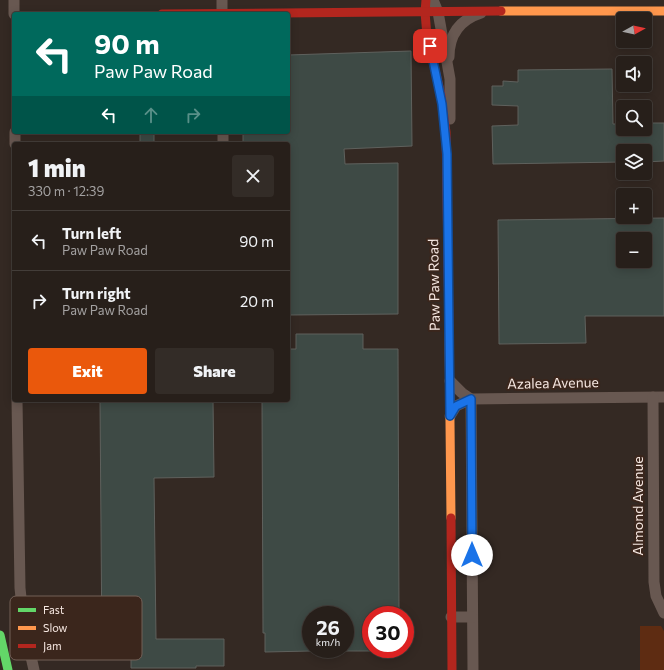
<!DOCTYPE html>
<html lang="en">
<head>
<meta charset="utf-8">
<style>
	:root { --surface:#271f1a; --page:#332c27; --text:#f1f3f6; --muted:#a4a2a2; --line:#433d39; --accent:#ea580c }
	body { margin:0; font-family:Commissioner,sans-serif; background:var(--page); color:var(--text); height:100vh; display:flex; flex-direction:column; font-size:15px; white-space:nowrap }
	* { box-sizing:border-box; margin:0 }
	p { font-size:13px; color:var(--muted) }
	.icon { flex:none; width:22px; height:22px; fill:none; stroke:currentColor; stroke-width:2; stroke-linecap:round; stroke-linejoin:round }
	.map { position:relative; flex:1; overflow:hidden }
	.side { position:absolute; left:12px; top:142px; width:278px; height:260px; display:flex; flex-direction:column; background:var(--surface); border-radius:4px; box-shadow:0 2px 10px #0003,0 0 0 1px var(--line) }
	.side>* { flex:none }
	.hud { position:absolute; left:12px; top:12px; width:278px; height:122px; border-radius:4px; box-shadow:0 2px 10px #0003,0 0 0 1px var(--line); background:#00695c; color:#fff; overflow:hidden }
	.needle { width:26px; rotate:82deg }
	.controls { position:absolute; left:616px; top:12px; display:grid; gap:8px }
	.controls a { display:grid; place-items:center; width:36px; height:36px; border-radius:4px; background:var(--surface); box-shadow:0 2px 10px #0003,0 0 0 1px var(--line); font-size:20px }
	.speed { position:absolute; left:302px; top:606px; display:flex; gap:8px; font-size:20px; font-weight:700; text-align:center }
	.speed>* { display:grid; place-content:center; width:52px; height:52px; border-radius:50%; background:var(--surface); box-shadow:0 2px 10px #0003,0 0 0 1px var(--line); line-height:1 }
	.speed small { font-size:10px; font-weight:400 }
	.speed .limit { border:6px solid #d22; background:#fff; color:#111 }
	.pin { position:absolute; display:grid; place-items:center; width:34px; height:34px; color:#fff; margin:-17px; border-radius:8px; box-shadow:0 2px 6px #0006 }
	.me { position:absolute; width:44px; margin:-22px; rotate:0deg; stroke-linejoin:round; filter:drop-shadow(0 0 3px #0008) }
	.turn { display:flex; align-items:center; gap:14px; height:84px; padding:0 16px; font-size:18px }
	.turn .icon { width:52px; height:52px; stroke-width:2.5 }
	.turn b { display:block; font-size:28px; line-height:34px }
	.lanes { display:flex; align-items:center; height:38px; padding:0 16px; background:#0003; justify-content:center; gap:20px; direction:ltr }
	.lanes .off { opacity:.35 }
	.round { display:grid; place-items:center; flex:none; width:42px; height:42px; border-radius:4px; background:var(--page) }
	.summary { display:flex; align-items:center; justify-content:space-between; height:68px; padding:0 16px }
	h1 { font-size:24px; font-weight:800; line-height:30px }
	.button { display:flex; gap:8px; margin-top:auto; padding:8px 16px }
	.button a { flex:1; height:46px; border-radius:4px; background:var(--accent); color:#fff; font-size:16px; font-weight:800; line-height:46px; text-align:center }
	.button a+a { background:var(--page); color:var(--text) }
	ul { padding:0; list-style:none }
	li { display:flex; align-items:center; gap:12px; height:60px; padding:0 16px; border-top:1px solid var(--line) }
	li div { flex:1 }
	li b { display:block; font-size:15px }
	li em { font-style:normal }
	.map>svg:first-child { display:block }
	.green { fill:#5e2c12 }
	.building { fill:#3e4a45; stroke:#5f615d; fill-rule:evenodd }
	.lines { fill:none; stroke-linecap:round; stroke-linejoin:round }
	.street { stroke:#685851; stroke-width:11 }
	.fast { stroke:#63d668; stroke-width:9 }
	.slow { stroke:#ff974d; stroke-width:9 }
	.jam { stroke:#b3261e; stroke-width:9 }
	.route-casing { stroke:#114b97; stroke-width:10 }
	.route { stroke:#1a73e8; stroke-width:7 }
	.labels { text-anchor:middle; stroke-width:4; stroke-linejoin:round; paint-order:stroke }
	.street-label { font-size:14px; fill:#f6e7e1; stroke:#3b261c }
	.key { fill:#3b261c; stroke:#736057; stroke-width:1 }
	.key-label { font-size:11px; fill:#f6e7e1 }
</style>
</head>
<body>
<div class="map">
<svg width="664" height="670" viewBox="0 0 664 670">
	<rect width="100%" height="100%" fill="#342923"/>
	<path class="green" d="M640,626h21l3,5v39h-24z"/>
	<g class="building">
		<path d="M411,51l1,95 -68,3 1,15 53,-1v151l-110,1v-171h-45v-12h45v-77z"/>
		<path d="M612,69l1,55h10v5h22v-6h19v38l-19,1v-11h-22v11l-130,2 -1,-38 26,-1v-19l-26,-1v-19h11v-5l15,1v-12z"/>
		<rect x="140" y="132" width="14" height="12"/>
		<path d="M664,218v98h-79l1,27 -87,1 -1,-124zM623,239h22v22h-22z"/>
		<path d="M296,334h67v15h35l1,266h-28l-1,36h-25v-36h-34v36l-46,1v-19h-2l-1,-233h26v-51h8z"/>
		<path d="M100,400h113l1,77 -60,1 2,161h68v27h-28v2h-65v-14h-29z"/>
	</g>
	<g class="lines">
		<g class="street">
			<path d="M14,0v14"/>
			<path d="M222,0v14"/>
			<path d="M433,0l5,12 12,67v40"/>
			<path d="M449,57c0,-22 10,-37 32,-44"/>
			<path d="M15,132v12"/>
			<path d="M223,132v12"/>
			<path d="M450,381l12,12 9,6 193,-2"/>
			<path d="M653,397l1,185 2,14 8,17"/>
			<path d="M471,399l2,271"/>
			<path d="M17,400l3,188 4,38 10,44"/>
			<path d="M450,416l6,-10 15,-7"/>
			<path d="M451,617h21"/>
		</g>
		<path class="fast" d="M0,635l8,35"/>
		<g class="slow">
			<path d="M501,11h163"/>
			<path d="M449,326l2,192"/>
		</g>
		<g class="jam">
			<path d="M426,0l-1,12 2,24 14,59 5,37 3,194"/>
			<path d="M162,14l339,-3"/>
			<path d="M451,518l1,152"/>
		</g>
	</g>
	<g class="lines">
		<defs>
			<path id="route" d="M430,46l12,58 5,50 3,262 6,-10 15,-7 1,156"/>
		</defs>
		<use href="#route" class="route-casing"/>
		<use href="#route" class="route"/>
	</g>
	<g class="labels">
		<g class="street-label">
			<text transform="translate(434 285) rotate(-91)" y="5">Paw Paw Road</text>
			<text transform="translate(553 383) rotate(-1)" y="5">Azalea Avenue</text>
			<text transform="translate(638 506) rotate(-90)" y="5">Almond Avenue</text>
		</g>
	</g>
	<rect x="10" y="596" width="132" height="64" rx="6" class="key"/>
	<rect x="18" y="608" width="18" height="4" fill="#63d668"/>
	<rect x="18" y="626" width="18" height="4" fill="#ff974d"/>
	<rect x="18" y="644" width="18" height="4" fill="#b3261e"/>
	<g class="key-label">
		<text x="43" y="614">Fast</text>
		<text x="43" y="632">Slow</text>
		<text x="43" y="650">Jam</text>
	</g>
</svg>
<div class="controls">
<a><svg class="needle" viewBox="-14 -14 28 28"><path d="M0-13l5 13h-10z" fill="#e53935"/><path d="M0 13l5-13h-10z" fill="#a4a2a2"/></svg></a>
<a><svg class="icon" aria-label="sound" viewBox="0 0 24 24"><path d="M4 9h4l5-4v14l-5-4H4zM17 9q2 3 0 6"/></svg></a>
<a><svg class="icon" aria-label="search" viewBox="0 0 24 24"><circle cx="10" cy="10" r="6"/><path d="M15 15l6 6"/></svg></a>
<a><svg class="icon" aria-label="layers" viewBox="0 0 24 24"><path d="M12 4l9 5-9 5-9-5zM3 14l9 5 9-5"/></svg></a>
<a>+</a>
<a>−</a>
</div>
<div class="speed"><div>26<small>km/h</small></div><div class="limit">30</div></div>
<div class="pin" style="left:430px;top:46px;background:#d93025"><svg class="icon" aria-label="arrive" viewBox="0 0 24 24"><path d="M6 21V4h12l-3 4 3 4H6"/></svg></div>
<svg class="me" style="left:472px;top:555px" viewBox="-20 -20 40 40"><circle r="19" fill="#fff"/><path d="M0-13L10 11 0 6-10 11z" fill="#1a73e8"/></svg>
<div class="hud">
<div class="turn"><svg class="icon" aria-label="left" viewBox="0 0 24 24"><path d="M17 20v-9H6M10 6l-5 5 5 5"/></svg><div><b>90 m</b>Paw Paw Road</div></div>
<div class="lanes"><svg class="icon" aria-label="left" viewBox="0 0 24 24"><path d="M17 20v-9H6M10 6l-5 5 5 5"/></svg><svg class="icon off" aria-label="ahead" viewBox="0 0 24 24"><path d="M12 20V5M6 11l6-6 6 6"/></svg><svg class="icon off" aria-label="right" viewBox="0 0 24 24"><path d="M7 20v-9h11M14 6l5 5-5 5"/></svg></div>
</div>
<section class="side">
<div class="summary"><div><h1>1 min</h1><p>330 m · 12:39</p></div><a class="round"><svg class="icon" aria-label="close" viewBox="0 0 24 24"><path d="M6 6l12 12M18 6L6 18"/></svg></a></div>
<ul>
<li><svg class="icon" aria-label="left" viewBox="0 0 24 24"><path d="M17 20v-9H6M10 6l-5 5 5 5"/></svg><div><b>Turn left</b><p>Paw Paw Road</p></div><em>90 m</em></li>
<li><svg class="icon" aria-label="right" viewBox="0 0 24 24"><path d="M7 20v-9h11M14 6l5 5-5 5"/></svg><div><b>Turn right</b><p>Paw Paw Road</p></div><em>20 m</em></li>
</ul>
<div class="button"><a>Exit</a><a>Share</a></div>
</section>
</div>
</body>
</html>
